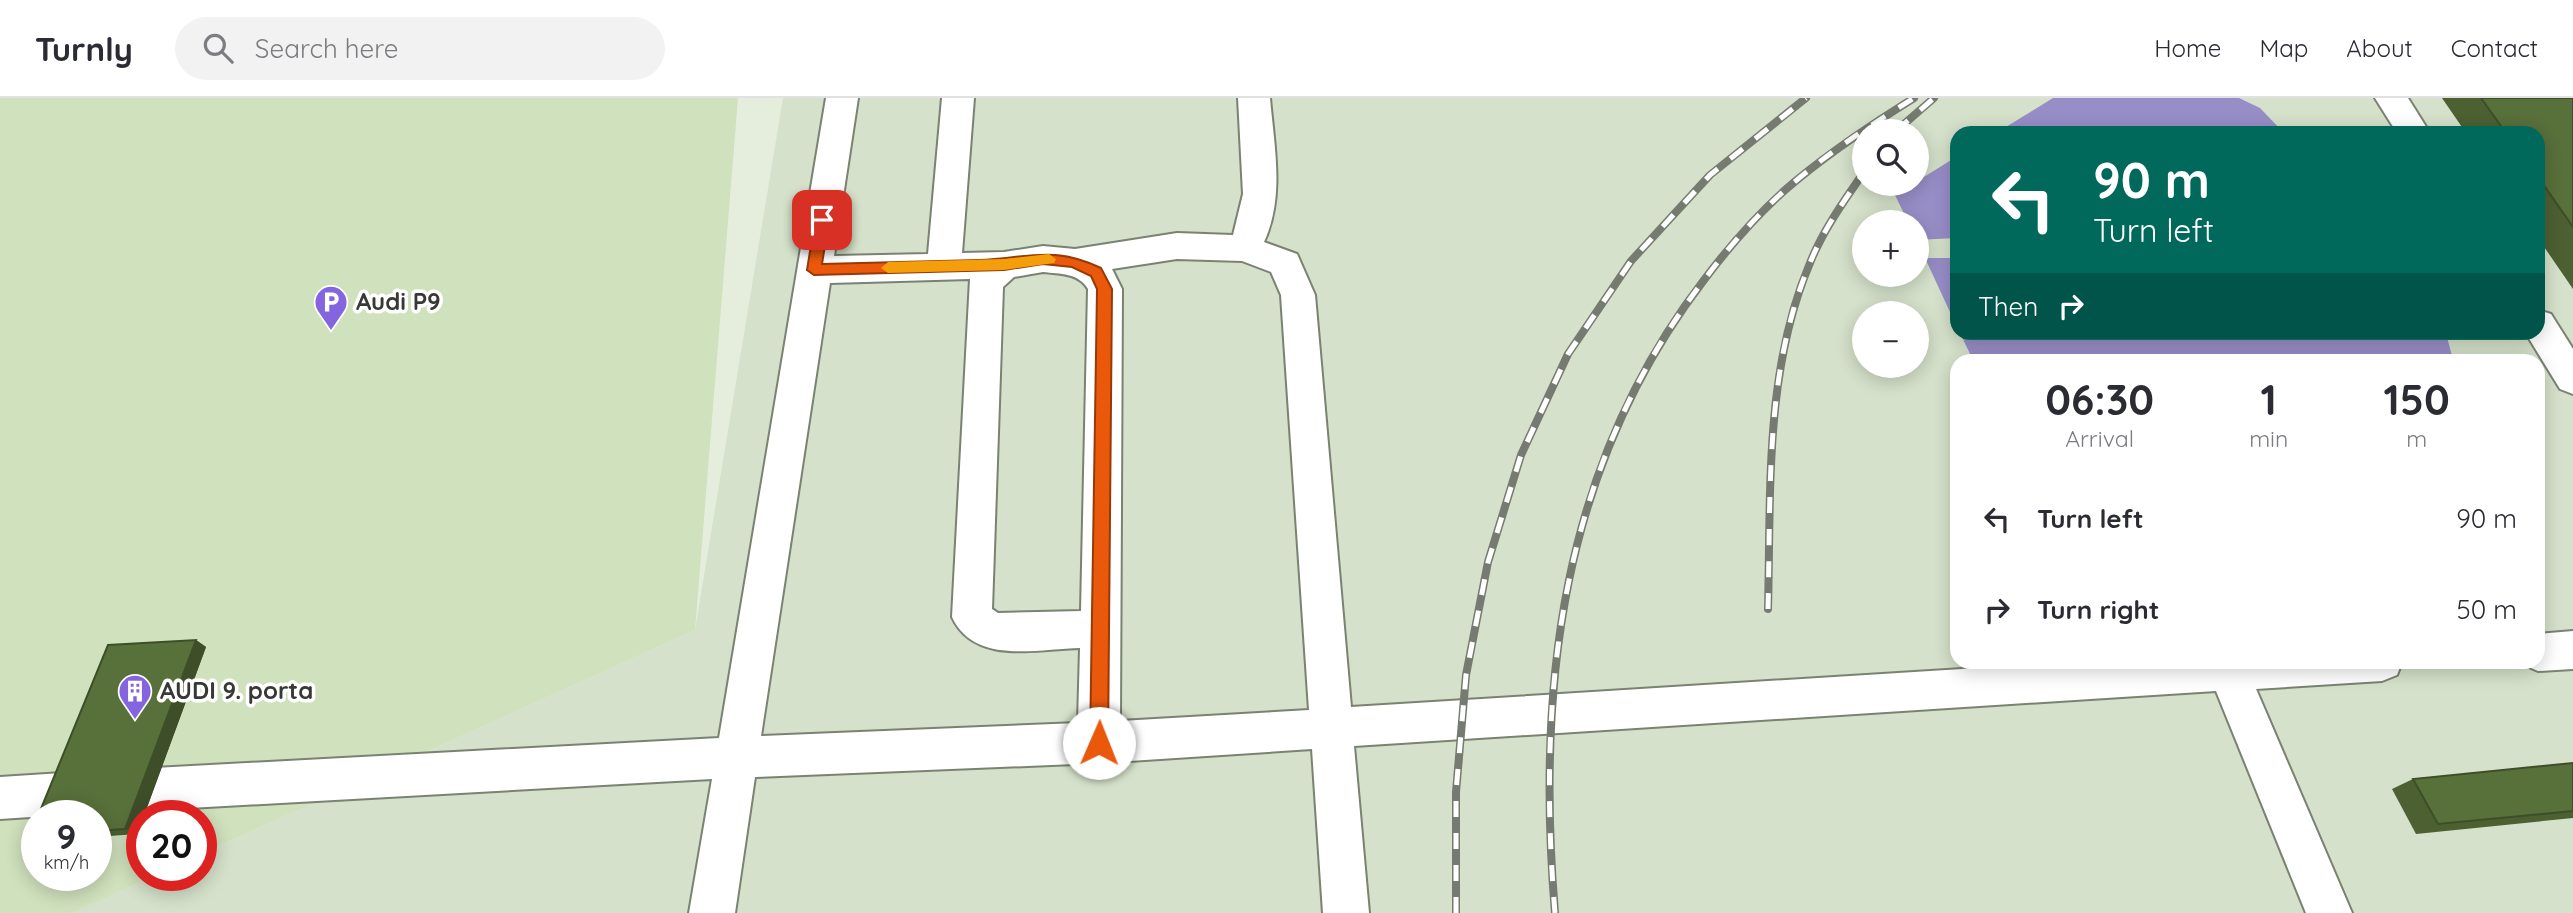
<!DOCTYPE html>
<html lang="en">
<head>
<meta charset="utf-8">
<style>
	:root { --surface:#fff; --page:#f2f2f3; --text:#2b2b33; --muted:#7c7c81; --line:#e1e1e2 }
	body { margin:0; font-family:Quicksand,sans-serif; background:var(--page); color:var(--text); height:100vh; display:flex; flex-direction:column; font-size:26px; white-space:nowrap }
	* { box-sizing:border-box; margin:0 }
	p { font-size:23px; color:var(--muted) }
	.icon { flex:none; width:38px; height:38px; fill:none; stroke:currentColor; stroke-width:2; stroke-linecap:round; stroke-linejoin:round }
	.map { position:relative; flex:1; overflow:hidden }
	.drawer { position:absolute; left:1950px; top:256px; width:595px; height:315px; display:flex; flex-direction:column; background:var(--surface); border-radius:21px; box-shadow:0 4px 18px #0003 }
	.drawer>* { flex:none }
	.hud { position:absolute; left:1950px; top:28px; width:595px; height:214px; border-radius:21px; box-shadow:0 4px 18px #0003; background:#00695c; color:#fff; overflow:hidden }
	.buttons { position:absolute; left:1852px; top:21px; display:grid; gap:14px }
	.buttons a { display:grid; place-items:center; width:77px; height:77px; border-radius:50%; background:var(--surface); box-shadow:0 4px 18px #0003; font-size:35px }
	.speed { position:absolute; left:21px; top:702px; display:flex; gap:14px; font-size:35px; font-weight:700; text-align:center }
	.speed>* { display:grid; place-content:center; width:91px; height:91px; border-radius:50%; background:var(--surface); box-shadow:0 4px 18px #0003; line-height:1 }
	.speed small { font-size:18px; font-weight:400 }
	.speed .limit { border:10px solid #d22; background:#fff; color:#111 }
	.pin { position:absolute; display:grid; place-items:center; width:60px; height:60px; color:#fff; margin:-30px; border-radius:14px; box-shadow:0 4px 10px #0006 }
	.me { position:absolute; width:77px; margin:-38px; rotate:1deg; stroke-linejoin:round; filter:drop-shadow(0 0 5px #0008) }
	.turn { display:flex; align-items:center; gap:24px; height:147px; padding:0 28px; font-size:32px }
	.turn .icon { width:91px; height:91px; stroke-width:2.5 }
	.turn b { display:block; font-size:49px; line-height:60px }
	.then { display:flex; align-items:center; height:66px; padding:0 28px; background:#0003; gap:14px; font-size:26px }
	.eta { display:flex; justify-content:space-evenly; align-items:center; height:119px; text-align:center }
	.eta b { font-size:42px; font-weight:800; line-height:49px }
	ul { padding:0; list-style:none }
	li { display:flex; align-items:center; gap:21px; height:91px; padding:0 28px }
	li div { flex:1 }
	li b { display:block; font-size:26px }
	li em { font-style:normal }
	header { display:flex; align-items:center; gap:42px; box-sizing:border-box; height:98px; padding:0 35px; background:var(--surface); border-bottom:2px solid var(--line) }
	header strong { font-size:33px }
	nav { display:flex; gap:38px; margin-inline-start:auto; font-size:24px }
	.search { width:490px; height:63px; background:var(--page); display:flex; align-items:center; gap:18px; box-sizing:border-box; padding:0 24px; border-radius:38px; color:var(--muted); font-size:26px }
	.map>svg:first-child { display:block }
	.built { fill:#d5e1ca; fill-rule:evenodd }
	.green { fill:#d0e1bd; fill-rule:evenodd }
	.water { fill:#988ec7 }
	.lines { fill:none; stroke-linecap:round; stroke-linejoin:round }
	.minor-casing { stroke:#7a8272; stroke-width:4 }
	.minor { fill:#fff; fill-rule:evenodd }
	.rail-casing { stroke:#757b70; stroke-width:8 }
	.rail { stroke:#fff; stroke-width:5; stroke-dasharray:16; stroke-linecap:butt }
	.wall { fill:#4c6032 }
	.shaded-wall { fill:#3e4e29 }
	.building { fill:#58703a; stroke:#3e4e29; stroke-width:2 }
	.route { fill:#ea580c; stroke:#983908; stroke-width:2 }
	.slow { fill:#f59e0b }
	.labels { text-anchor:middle; stroke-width:7; stroke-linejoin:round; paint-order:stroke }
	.poi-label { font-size:24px; font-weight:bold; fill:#363a33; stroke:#fff; text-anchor:start }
</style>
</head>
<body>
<header>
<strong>Turnly</strong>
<div class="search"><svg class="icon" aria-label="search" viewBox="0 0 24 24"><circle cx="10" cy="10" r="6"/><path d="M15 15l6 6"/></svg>Search here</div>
<nav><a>Home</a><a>Map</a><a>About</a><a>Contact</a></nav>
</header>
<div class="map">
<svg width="2573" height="815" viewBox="0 0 2573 815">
	<rect width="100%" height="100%" fill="#e5eedc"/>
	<path class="built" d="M783,0h1790v815h-2501l84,-38h45v-21l494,-224zM1864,33h52v53h-52zM1956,35h582v199h-582zM1864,124h52v53h-52zM1864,215h52v53h-52zM1956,262h582v302h-582z"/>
	<path class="green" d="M0,0h738l-43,532 -494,224v-38h-59v59h14l-84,38h-72zM37,718h59v59h-59z"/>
	<g class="water">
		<path d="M2053,0h186l21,10 24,25h-288z"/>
		<path d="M1956,59v81l-40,2v-18h-8l-13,-27z"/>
		<path d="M1925,160h31v67z"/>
		<path d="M1960,235h486l7,27h-480z"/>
	</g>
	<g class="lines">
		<defs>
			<g id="minor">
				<path d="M826,0h32l-24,158 94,-2 14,-156h32l-12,155 42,-1 39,-6 32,3 102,-16 56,2 10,-41 -5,-96h32c4,47 15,99 -6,144l33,12 18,41 36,412 725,-45h326l-5,13 -15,6 -126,8 96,224h-46l-90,-222 -862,55 15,167h-46l-11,-164 -213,14 -344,14 -20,136h-46l23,-134 -558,31 -15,-6 -7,-15 7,-15 15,-6 565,-30zM1177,161l65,2 29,11 10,23 28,415 -189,11 2,-432 -10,-20zM1043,174c17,2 36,1 45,17l-7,322 -83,2 -6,-4 11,-322 11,-10zM970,181l-18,338c22,48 84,32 128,31l-2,75 -317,13 69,-453z"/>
				<path d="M2375,0h33l22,35h-33z"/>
				<path d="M2538,212l13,4 22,35v45l-13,-5 -35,-57h13z"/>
				<path d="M2573,533v38l-35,2 -14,-6 -2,-3h16v-28z"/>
				<path d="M62,675l15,6 7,15 -7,15 -15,6 -62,4v-42z"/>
			</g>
		</defs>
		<use href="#minor" class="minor-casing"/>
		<use href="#minor" class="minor"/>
		<defs>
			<g id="rail">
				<path d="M1896,33l38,-33"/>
				<path d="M1768,511c3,-115 -4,-238 42,-346 13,-33 34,-62 54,-91"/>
				<path d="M1456,815v-121l10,-117 22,-113 33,-107 47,-101 63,-93 79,-86 96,-77"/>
				<path d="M1555,815c-19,-226 6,-447 149,-633 24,-32 51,-63 81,-90 40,-35 84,-64 129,-92"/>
			</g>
		</defs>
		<use href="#rail" class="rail-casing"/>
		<use href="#rail" class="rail"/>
	</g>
	<g class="wall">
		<path d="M2442,0h131v191l-35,-51v-105h-72z"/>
		<path d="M196,542l10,7 -69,187 -41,3v-21z"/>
		<path d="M2573,665v55l-157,16 -24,-45 21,-10z"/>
	</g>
	<path class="shaded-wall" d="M196,542l10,7 -62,169h-2v6l-5,12 -12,-5z"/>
	<g class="building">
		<path d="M2481,0h92v129l-35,-50v-44h-32z"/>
		<path d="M196,542l-71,189 -29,2v-15h-58l70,-171z"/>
		<path d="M2573,665v48l-135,13 -25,-45z"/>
		<path d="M37,721v16h-7z"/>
	</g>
	<path class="route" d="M822,117l7,5 -7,44c52,-1 105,-3 157,-4 50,-2 74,-15 122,8l11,21 -4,454 -3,6 -6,2 -6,-2 -3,-6 7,-454 -6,-13 -19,-9 -29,-3 -39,6 -190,5 -7,-5 8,-50z"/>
	<path class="slow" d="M1049,156l7,5 -2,4 -50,7 -116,3 -7,-5 7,-6 116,-3z"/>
	<defs>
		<symbol id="parking-pin" viewBox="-11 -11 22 30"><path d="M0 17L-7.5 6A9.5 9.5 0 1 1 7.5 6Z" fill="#8464df" stroke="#fff"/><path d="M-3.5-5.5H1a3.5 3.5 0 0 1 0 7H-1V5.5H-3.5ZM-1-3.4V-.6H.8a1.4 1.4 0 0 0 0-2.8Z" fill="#fff"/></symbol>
		<symbol id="building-pin" viewBox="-11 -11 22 30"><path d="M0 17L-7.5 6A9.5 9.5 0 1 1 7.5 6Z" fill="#8464df" stroke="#fff"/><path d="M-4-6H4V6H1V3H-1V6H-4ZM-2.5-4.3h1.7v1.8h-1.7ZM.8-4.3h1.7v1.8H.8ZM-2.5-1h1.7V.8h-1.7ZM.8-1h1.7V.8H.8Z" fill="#fff"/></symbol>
	</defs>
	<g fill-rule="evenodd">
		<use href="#parking-pin" x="312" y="185" width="38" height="52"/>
		<use href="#building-pin" x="116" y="574" width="38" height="52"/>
	</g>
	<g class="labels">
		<g class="poi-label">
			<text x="356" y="212">Audi P9</text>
			<text x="160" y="601">AUDI 9. porta</text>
		</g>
	</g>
</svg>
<div class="buttons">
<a><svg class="icon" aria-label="search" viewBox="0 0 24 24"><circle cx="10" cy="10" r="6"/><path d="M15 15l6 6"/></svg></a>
<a>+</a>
<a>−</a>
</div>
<div class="speed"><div>9<small>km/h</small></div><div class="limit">20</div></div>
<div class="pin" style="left:822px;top:122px;background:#d93025"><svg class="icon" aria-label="arrive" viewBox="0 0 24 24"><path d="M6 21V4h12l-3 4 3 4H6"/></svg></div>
<svg class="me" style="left:1099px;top:645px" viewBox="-20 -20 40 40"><circle r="19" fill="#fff"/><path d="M0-13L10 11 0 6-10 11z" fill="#ea580c"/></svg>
<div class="hud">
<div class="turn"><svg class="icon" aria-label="left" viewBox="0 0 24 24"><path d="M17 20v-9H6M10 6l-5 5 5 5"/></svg><div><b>90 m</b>Turn left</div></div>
<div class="then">Then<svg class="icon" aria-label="right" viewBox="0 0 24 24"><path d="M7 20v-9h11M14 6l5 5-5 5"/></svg></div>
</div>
<section class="drawer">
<div class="eta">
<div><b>06:30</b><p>Arrival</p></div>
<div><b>1</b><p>min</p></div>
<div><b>150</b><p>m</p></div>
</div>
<ul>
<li><svg class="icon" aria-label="left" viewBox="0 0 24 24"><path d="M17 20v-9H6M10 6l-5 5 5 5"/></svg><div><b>Turn left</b></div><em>90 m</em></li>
<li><svg class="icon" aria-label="right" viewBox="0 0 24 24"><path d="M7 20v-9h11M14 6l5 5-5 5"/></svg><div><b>Turn right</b></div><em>50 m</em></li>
</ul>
</section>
</div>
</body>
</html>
